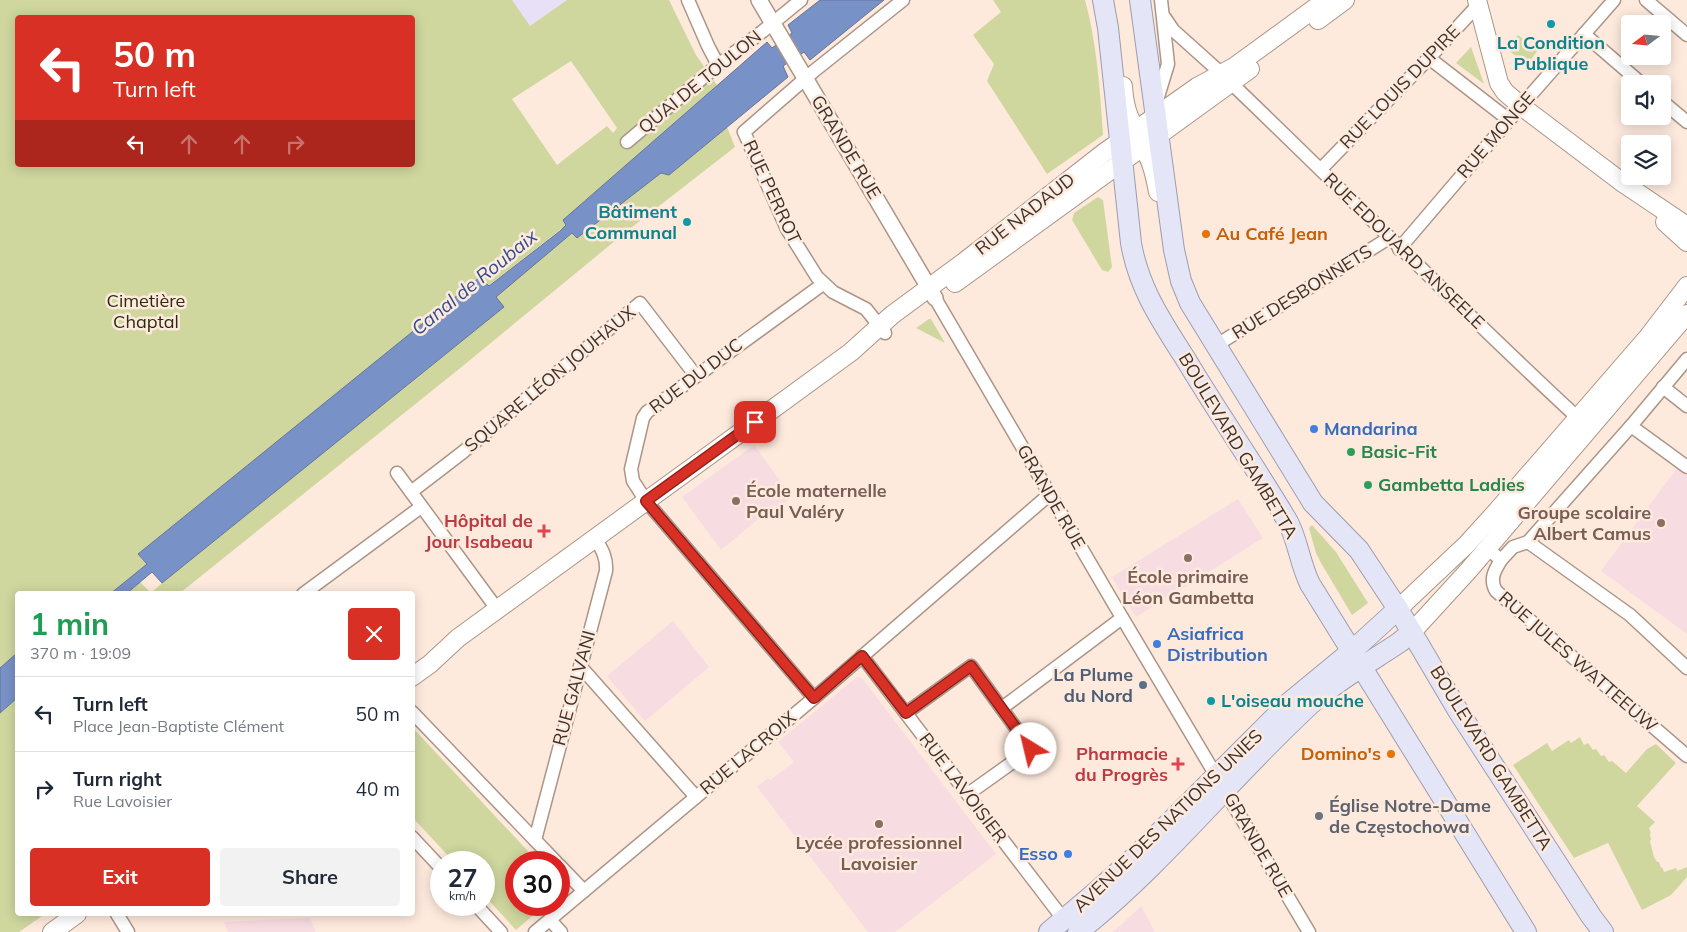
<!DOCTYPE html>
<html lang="en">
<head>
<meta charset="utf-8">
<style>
	:root { --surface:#fff; --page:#f2f2f3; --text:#1f2937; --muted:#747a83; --line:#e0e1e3; --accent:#d93025 }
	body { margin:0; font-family:Mulish,sans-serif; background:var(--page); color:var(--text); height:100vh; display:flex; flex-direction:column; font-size:19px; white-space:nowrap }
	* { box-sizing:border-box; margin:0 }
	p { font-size:16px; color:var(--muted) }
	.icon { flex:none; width:28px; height:28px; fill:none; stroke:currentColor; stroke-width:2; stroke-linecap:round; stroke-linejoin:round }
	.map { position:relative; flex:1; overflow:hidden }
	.details { position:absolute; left:15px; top:591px; width:400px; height:325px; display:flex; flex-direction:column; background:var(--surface); border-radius:5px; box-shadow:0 2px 12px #0003 }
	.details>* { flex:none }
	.guide { position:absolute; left:15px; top:15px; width:400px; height:152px; border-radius:5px; box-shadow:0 2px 12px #0003; background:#d93025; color:#fff; overflow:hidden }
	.needle { width:32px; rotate:254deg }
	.tools { position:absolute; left:1621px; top:15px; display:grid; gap:10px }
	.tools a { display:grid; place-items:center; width:50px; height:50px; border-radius:5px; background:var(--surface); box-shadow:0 2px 12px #0003; font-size:25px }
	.speed { position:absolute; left:430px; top:851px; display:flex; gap:10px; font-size:25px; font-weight:700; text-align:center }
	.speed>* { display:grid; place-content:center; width:65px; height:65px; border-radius:50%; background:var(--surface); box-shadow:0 2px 12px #0003; line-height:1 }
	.speed small { font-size:12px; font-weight:400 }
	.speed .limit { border:8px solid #d22; background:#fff; color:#111 }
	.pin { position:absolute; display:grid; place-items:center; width:42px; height:42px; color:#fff; margin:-21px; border-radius:10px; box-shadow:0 2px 8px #0006 }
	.me { position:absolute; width:55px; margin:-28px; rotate:324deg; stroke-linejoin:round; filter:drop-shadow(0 0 4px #0008) }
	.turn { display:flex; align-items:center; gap:18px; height:105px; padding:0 15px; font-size:22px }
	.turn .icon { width:65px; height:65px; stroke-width:2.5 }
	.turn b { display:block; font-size:35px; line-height:42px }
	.lanes { display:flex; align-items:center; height:48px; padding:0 15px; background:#0003; justify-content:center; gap:25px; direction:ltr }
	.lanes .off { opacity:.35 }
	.round { display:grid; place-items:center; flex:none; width:52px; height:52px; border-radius:5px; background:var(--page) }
	.head { display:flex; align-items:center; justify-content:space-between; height:85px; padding:0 15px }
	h1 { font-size:30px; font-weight:700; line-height:38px; color:#1e9e55 }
	.action { display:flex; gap:10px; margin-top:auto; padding:10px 15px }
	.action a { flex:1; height:58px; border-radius:5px; background:var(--accent); color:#fff; font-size:20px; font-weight:700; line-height:58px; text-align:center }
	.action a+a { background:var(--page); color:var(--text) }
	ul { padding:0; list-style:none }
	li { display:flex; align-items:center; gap:15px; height:75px; padding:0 15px; border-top:1px solid var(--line) }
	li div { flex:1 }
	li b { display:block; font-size:19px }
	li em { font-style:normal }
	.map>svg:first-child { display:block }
	.commercial { fill:#e7e0f6 }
	.education { fill:#f7dce2 }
	.green { fill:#cfd79f; fill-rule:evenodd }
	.water { fill:#7891c6; stroke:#667498 }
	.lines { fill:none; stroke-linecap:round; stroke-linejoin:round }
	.minor-casing { stroke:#ac9586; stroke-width:15 }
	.tertiary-casing { stroke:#ac9586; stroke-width:18 }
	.secondary-casing { stroke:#ac9586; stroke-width:20 }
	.primary-casing { stroke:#9e9cad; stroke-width:22 }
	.minor { stroke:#fff; stroke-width:12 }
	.tertiary { stroke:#fff; stroke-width:15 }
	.secondary { stroke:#fff; stroke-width:18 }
	.primary { stroke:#e4e6f7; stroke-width:20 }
	.route-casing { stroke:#8d1f18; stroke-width:12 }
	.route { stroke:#d93025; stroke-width:9 }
	.culture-dot { fill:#0f9aa8; stroke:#feeadd; stroke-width:2 }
	.food-dot { fill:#e8710a; stroke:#feeadd; stroke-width:2 }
	.shop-dot { fill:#3f7fe0; stroke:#feeadd; stroke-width:2 }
	.leisure-dot { fill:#2e9e5b; stroke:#feeadd; stroke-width:2 }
	.education-dot { fill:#8d6e63; stroke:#feeadd; stroke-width:2 }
	.health-dot { fill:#e0444e; stroke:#feeadd; stroke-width:2 }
	.service-dot { fill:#5c6f8a; stroke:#feeadd; stroke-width:2 }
	.worship-dot { fill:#6b7280; stroke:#feeadd; stroke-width:2 }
	.labels { text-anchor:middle; stroke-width:5; stroke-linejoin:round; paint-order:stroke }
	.culture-label { font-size:18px; font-weight:bold; fill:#0d838f; stroke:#feeadd }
	.street-label { font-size:18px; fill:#3c322c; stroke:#feeadd }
	.food-label { font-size:18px; font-weight:bold; fill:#c56008; stroke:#feeadd; text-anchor:start }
	.park-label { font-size:18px; fill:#292c0f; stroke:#feeadd }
	.shop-label { font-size:18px; font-weight:bold; fill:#366cbe; stroke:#feeadd; text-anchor:start }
	.leisure-label { font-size:18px; font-weight:bold; fill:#27864d; stroke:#feeadd; text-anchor:start }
	.education-label { font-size:18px; font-weight:bold; fill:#785e54; stroke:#feeadd }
	.health-label { font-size:18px; font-weight:bold; fill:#be3a42; stroke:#feeadd; text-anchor:end }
	.service-label { font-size:18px; font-weight:bold; fill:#4e5e75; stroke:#feeadd; text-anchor:end }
	.worship-label { font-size:18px; font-weight:bold; fill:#5b616d; stroke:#feeadd; text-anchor:start }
	.water-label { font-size:19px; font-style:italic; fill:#304d90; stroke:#feeadd }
</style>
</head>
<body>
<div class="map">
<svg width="1687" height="932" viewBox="0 0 1687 932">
	<rect width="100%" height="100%" fill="#feeadd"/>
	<path class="commercial" d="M512,0h55l-37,26z"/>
	<g class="education">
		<path d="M754,445l38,52 -14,11 -3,-3 -54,45 -39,-53z"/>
		<path d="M1677,468l10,8v158l-86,-63z"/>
		<path d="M1238,499l25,39 -127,79 -24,-40z"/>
		<path d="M673,621l36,46 -64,54 -38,-45z"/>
		<path d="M857,677l5,1 134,176 -101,78h-27l-111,-145 11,-9 2,2 24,-18 -16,-20z"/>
		<path d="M1141,906l14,26h-43l9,-7z"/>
		<path d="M310,918l6,14h-88l-4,-10z"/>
	</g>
	<g class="green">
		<path d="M0,0h512l18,26 37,-26h102l27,55 21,30 -154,135 3,5 -6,5 -72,56 -8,-9 -342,277 9,10 -37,30h-92l-1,59 -17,15zM18,18h394v147h-394zM571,61l46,67 -4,5 -6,-7 -50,39 -45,-66z"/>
		<path d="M993,0h92c12,44 15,90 18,135l-56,39 -60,-93 7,-17 -21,-29 28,-23z"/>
		<path d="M1518,35l20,15 -11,15 -20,-16z"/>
		<path d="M1471,47l13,37 -28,-21z"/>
		<path d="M727,127l8,20 -108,84 -163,134 -284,228 -54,1 14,-12 11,11 11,-10 342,-276 -8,-10 7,-8 70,-56 4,5 84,-65 8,2z"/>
		<path d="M1098,197l5,3 9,67 -4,5 -6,-2 -30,-50 2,-7z"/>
		<path d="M929,319h2l14,24 -29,-15z"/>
		<path d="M1312,525l24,27 32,51 -16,12 -31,-52 -5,-10 -7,-25z"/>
		<path d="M17,698l1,216h27l-26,18h-19v-219z"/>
		<path d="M413,728l125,134h-22v43h29l-29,25 -32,-35v-33h-30l-41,-44z"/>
		<path d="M1580,737l4,8 4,-2 5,7 3,-1 5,7 3,-1 5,7 3,-1 14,12 21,-24 9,-5 20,19 -39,43 18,16 -6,6 2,5 -1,1 1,6 -1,1 4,16 3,5h2l2,6 1,-1 2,5 12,-4 1,3 10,-4v10l-16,18 -29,15 -34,-67 -34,15 -61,-93 34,-22 5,8 17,-11 2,3z"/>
	</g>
	<g class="water">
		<path d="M820,0h64l-74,60 -6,-8 -21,14 5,11 -119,98 -8,-2 -84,65 -5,-5 -76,64 8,10 -342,276 -10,-11 -26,22h-16l37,-30 -9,-10 342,-277 9,9 71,-55 6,-6 -3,-5 204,-178 5,6 20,-15 -4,-8z"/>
		<path d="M17,653v45l-17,15v-45z"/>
	</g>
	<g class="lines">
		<defs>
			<g id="minor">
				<path d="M688,0l20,46 10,19"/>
				<path d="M1646,0l41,35"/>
				<path d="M1165,18l8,12 49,44"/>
				<path d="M1584,34l58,50"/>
				<path d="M1429,58l80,62"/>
				<path d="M1231,83c116,111 229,226 347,335"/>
				<path d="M1157,100l11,-36 -7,-64"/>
				<path d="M1662,101l25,21"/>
				<path d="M627,142l91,-77 45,-34 38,-31"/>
				<path d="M1321,169l108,-111 49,-53"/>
				<path d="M1399,249l122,-143 93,-106"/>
				<path d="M935,298l179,306 195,328"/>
				<path d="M885,333l-19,-24 -33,-17 -16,-15 -30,-48 -43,-97 70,-61 89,-71"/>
				<path d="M1215,346l174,-108"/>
				<path d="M1663,387l24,19"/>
				<path d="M1631,426l56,41"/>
				<path d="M397,473l100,136"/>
				<path d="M411,492l52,-40 177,-149 56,73"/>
				<path d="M1528,542l102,73 57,53"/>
				<path d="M1487,548l14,12 12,-13 15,-5 103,-116 56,-67"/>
				<path d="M1501,560c-6,10 -12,19 -5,31l191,165"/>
				<path d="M303,594l118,-87"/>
				<path d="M862,656l202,264"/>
				<path d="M580,666l116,131"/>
				<path d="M814,698l-168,-197 -13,-20 -2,-12 12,-51 4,-6 176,-128"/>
				<path d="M1002,708l120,-90"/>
				<path d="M412,712l144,150"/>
				<path d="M906,713l65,-47 60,83 -63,45"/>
				<path d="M412,837l29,31"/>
				<path d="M535,840l71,-269c1,-13 -4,-22 -11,-33"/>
				<path d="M559,865l25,26"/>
				<path d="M476,905l25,27"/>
				<path d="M117,914l11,18"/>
				<path d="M550,920l11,12"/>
				<path d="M535,932l279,-234 236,-204"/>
			</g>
			<path id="tertiary" d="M759,0l176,298"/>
			<g id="secondary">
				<path d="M1477,0l22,83 6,9 16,14 102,77 64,43"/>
				<path d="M1318,20l27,-20"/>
				<path d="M1123,86c1,18 5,40 22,50"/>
				<path d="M1134,141c16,7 21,35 24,51"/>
				<path d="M1665,222l22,20"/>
				<path d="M955,283l295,-214"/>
				<path d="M1398,609l69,-65 30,-33 151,-174 39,-51"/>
				<path d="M1412,632l56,-61 219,-257"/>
				<path d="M412,677l18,-13 28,-26 393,-286 41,-37 72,-53 141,-110 92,-65 37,-20 92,-67"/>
				<path d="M52,932l25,-18"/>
			</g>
			<g id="primary">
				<path d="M1103,0l5,28 23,215c8,47 32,80 57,120 32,53 68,105 100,159 10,19 12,42 22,62l216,348"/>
				<path d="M1140,0l34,250 7,31 9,22 123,200 46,47 39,59 59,100 134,207 12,16"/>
				<path d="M1049,932l46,-39 41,-37 154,-154 62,-51 46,-42"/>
				<path d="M1078,932c86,-68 154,-156 235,-230 26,-23 59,-41 87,-60l12,-10"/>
			</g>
		</defs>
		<use href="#minor" class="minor-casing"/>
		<use href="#tertiary" class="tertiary-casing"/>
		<use href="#secondary" class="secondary-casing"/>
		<use href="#primary" class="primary-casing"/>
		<use href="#minor" class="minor"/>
		<use href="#tertiary" class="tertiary"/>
		<use href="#secondary" class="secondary"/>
		<use href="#primary" class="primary"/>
	</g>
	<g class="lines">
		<defs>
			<path id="route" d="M755,422l-109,79 168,197 48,-42 44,57 65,-47 60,83"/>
		</defs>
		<use href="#route" class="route-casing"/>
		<use href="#route" class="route"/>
	</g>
	<g class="culture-dot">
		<circle cx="1551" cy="24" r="5"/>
		<circle cx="687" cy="222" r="5"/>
		<circle cx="1211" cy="701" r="5"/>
	</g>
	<g class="food-dot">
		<circle cx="1206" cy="234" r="5"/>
		<circle cx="1391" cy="754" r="5"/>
	</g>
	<g class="shop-dot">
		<circle cx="1314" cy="429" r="5"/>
		<circle cx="1157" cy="644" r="5"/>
		<circle cx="1068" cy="854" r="5"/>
	</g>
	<g class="leisure-dot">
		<circle cx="1351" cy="452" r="5"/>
		<circle cx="1368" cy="485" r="5"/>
	</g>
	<g class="education-dot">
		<circle cx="736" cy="501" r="5"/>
		<circle cx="1661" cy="523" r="5"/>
		<circle cx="1188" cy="558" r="5"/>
		<circle cx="879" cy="824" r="5"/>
	</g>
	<g class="health-dot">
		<path d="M541.5 523.5h5v5h5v5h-5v5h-5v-5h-5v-5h5z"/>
		<path d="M1175.5 756.5h5v5h5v5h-5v5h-5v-5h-5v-5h5z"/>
	</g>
	<circle class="service-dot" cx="1143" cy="685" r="5"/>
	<circle class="worship-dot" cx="1319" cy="816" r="5"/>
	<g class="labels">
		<g class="culture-label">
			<text x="1551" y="49">La Condition<tspan x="1551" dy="21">Publique</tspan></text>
			<text x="677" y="218" text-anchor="end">Bâtiment<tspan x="677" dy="21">Communal</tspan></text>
			<text x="1221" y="707" text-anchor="start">L'oiseau mouche</text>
		</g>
		<g class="street-label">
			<text transform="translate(700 82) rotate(-39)" y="6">QUAI DE TOULON</text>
			<text transform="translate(1400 87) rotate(-46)" y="6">RUE LOUIS DUPIRE</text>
			<text transform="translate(1496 135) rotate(-49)" y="6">RUE MONGE</text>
			<text transform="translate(846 147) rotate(59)" y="6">GRANDE RUE</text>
			<text transform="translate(772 192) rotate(65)" y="6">RUE PERROT</text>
			<text transform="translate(1025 214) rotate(-38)" y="6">RUE NADAUD</text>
			<text transform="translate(1404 251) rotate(44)" y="6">RUE EDOUARD ANSEELE</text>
			<text transform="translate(1302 292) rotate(-32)" y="6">RUE DESBONNETS</text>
			<text transform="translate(696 376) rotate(-37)" y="6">RUE DU DUC</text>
			<text transform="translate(550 379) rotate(-40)" y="6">SQUARE LÉON JOUHAUX</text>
			<text transform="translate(1238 446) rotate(59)" y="6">BOULEVARD GAMBETTA</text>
			<text transform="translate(1051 497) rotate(60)" y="6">GRANDE RUE</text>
			<text transform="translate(1578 662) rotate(41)" y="6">RUE JULES WATTEEUW</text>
			<text transform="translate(574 688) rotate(-75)" y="6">RUE GALVANI</text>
			<text transform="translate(748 753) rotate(-40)" y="6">RUE LACROIX</text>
			<text transform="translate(1491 758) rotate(58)" y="6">BOULEVARD GAMBETTA</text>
			<text transform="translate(963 788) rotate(53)" y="6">RUE LAVOISIER</text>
			<text transform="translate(1168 821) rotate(-44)" y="6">AVENUE DES NATIONS UNIES</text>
			<text transform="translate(1258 845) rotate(60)" y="6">GRANDE RUE</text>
		</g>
		<g class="food-label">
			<text x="1216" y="240">Au Café Jean</text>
			<text x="1381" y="760" text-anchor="end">Domino's</text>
		</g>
		<g class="park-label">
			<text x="146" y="307">Cimetière<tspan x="146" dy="21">Chaptal</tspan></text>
		</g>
		<g class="shop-label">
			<text x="1324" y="435">Mandarina</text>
			<text x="1167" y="640">Asiafrica<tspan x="1167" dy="21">Distribution</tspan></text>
			<text x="1058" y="860" text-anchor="end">Esso</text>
		</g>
		<g class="leisure-label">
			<text x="1361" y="458">Basic-Fit</text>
			<text x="1378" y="491">Gambetta Ladies</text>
		</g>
		<g class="education-label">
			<text x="746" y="497" text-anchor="start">École maternelle<tspan x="746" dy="21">Paul Valéry</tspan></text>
			<text x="1651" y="519" text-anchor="end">Groupe scolaire<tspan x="1651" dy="21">Albert Camus</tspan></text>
			<text x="1188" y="583">École primaire<tspan x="1188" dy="21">Léon Gambetta</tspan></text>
			<text x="879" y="849">Lycée professionnel<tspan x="879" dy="21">Lavoisier</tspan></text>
		</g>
		<g class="health-label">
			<text x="533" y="527">Hôpital de<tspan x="533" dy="21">Jour Isabeau</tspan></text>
			<text x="1168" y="760">Pharmacie<tspan x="1168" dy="21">du Progrès</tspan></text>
		</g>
		<g class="service-label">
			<text x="1133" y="681">La Plume<tspan x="1133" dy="21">du Nord</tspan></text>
		</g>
		<g class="worship-label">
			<text x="1329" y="812">Église Notre-Dame<tspan x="1329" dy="21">de Częstochowa</tspan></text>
		</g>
		<g class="water-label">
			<text transform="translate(474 282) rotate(-39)" y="7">Canal de Roubaix</text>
		</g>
	</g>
</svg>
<div class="tools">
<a><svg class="needle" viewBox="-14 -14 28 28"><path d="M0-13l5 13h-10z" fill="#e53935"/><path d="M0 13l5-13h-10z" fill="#747a83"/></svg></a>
<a><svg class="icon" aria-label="sound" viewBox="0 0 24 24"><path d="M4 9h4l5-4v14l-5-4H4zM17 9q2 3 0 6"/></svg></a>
<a><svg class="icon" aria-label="layers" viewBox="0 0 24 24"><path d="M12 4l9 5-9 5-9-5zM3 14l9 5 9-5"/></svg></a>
</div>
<div class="speed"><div>27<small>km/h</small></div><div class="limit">30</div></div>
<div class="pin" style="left:755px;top:422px;background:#d93025"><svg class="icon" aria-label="arrive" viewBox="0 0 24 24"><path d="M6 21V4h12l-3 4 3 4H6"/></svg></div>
<svg class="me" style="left:1031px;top:749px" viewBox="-20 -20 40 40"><circle r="19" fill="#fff"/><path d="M0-13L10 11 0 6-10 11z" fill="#d93025"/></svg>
<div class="guide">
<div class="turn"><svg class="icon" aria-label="left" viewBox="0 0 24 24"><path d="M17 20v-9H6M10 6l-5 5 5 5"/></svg><div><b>50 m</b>Turn left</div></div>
<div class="lanes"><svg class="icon" aria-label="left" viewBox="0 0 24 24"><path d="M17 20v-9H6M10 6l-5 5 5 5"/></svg><svg class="icon off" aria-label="ahead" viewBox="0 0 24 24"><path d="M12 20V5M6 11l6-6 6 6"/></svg><svg class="icon off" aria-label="ahead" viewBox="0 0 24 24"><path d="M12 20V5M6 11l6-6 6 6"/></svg><svg class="icon off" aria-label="right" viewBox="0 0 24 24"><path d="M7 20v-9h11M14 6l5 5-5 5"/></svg></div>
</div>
<section class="details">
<div class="head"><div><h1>1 min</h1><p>370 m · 19:09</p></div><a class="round" style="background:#d93025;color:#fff"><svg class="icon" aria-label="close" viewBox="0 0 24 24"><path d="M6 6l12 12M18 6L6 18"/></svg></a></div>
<ul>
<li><svg class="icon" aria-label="left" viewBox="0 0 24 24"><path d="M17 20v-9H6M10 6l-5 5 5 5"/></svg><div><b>Turn left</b><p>Place Jean-Baptiste Clément</p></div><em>50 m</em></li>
<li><svg class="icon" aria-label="right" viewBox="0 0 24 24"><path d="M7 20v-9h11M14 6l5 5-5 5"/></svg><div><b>Turn right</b><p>Rue Lavoisier</p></div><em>40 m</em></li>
</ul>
<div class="action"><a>Exit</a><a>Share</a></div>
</section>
</div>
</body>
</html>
